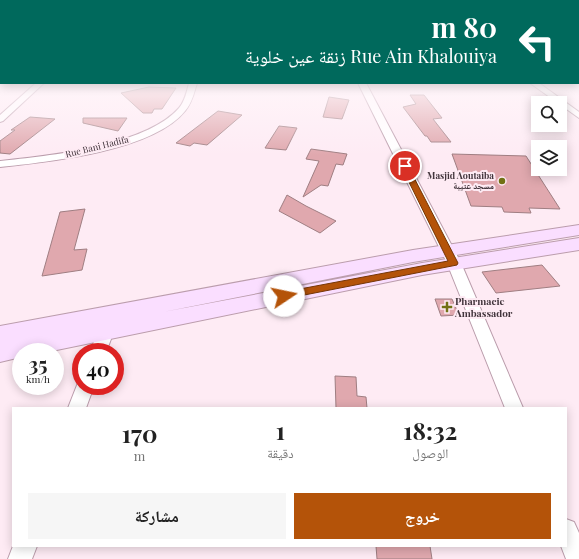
<!DOCTYPE html>
<html lang="ar">
<head>
<meta charset="utf-8">
<style>
	:root { --surface:#fff; --page:#f6f6f6; --text:#222; --muted:#767676; --accent:#b45309 }
	body { margin:0; font-family:"Playfair Display","Noto Naskh Arabic",serif; background:var(--page); color:var(--text); direction:rtl; height:100vh; display:flex; flex-direction:column; font-size:15px; white-space:nowrap }
	* { box-sizing:border-box; margin:0 }
	p { font-size:13px; color:var(--muted) }
	.icon { flex:none; width:22px; height:22px; fill:none; stroke:currentColor; stroke-width:2; stroke-linecap:round; stroke-linejoin:round }
	.map { position:relative; flex:1; overflow:hidden; direction:ltr }
	.side { position:absolute; left:12px; top:407px; width:555px; height:140px; display:flex; flex-direction:column; background:var(--surface); border-radius:0px; box-shadow:0 2px 10px #0003; direction:rtl }
	.side>* { flex:none }
	.banner { position:absolute; left:0px; top:0px; width:579px; height:84px; box-shadow:0 2px 10px #0003; direction:rtl; background:#00695c; color:#fff; overflow:hidden }
	.fabs { position:absolute; left:531px; top:96px; display:grid; gap:8px }
	.fabs a { display:grid; place-items:center; width:36px; height:36px; border-radius:0px; background:var(--surface); box-shadow:0 2px 10px #0003; font-size:20px }
	.speed { position:absolute; left:12px; top:343px; display:flex; gap:8px; font-size:20px; font-weight:700; text-align:center }
	.speed>* { display:grid; place-content:center; width:52px; height:52px; border-radius:50%; background:var(--surface); box-shadow:0 2px 10px #0003; line-height:1 }
	.speed small { font-size:10px; font-weight:400 }
	.speed .limit { border:6px solid #d22; background:#fff; color:#111 }
	.pin { position:absolute; display:grid; place-items:center; width:34px; height:34px; color:#fff; margin:-17px; border:2px solid #fff; border-radius:50%; box-shadow:0 1px 4px #0007 }
	.me { position:absolute; width:44px; margin:-22px; rotate:79deg; stroke-linejoin:round; filter:drop-shadow(0 0 3px #0008) }
	.turn { display:flex; align-items:center; gap:14px; height:84px; padding:0 16px; font-size:18px }
	.turn .icon { width:52px; height:52px; stroke-width:2.5 }
	.turn b { display:block; font-size:28px; line-height:34px }
	.eta { display:flex; justify-content:space-evenly; align-items:center; height:68px; text-align:center }
	.eta b { font-size:24px; font-weight:700; line-height:28px }
	.primary-button { display:flex; gap:8px; margin-top:auto; padding:8px 16px }
	.primary-button a { flex:1; height:46px; border-radius:0px; background:var(--accent); color:#fff; font-size:16px; font-weight:700; line-height:46px; text-align:center }
	.primary-button a+a { background:var(--page); color:var(--text) }
	.map>svg:first-child { display:block }
	.building { fill:#e0a8ae; stroke:#9f7e82 }
	.lines { fill:none; stroke-linecap:round; stroke-linejoin:round }
	.street-casing { stroke:#bb9dac; stroke-width:2 }
	.secondary-casing { stroke:#bb9dac; stroke-width:2 }
	.street { fill:#fff; fill-rule:evenodd }
	.secondary { fill:#fadeff; fill-rule:evenodd }
	.route { fill:#b45309; stroke:#753606 }
	.poi-dot { fill:#717114; stroke:#feebf4; stroke-width:1.5 }
	.labels { text-anchor:middle; stroke-width:4; stroke-linejoin:round; paint-order:stroke }
	.far-street-label { font-size:9px; fill:#42353c; stroke:#feebf4 }
	.far-poi-label { font-size:9px; font-weight:bold; fill:#42353c; stroke:#feebf4; text-anchor:end }
	.poi-label { font-size:10px; font-weight:bold; fill:#42353c; stroke:#feebf4; text-anchor:start }
</style>
</head>
<body>
<div class="map">
<svg width="579" height="559" viewBox="0 0 579 559">
	<rect width="100%" height="100%" fill="#feebf4"/>
	<g class="building">
		<path d="M149,87l27,1 -14,21h-8l-2,4h-9l-22,-20z"/>
		<path d="M410,95h14l18,23 -9,1 18,23h-20l-4,-6h-2l-22,-29 13,-3z"/>
		<path d="M329,97l20,3 -7,19 -19,-2z"/>
		<path d="M218,111l24,4 -35,30 -13,-2 -4,3 -14,-3z"/>
		<path d="M30,117l25,2 -45,35 -10,-1v-12l15,-11h-4z"/>
		<path d="M83,118h44l-9,13 -35,-8z"/>
		<path d="M279,126l18,2 -11,22 -21,-2z"/>
		<path d="M311,149l36,5 -4,11 -7,-1 -8,22 -7,-1 -18,12 16,-36 -13,-2z"/>
		<path d="M452,154l74,2 34,53 -31,-1 2,5 -27,-1 -2,-5 -31,-1z"/>
		<path d="M287,195l19,11 30,15 -16,12 -41,-22z"/>
		<path d="M85,209l-11,41 13,-1 -5,21 -40,6 18,-64z"/>
		<path d="M542,265l18,21 -64,7 -14,-21z"/>
		<path d="M435,299h17l7,16 -18,1z"/>
		<path d="M335,376l21,1 1,19 9,1 1,11h-31z"/>
		<path d="M376,546h54l2,13h-55z"/>
	</g>
	<g class="lines">
		<defs>
			<g id="street">
				<path d="M36,83h8l-41,38 -3,1v-7z"/>
				<path d="M189,83h8c-3,10 -5,20 -12,28 -32,40 -136,51 -185,56v-6c48,-5 146,-15 179,-53 6,-7 8,-17 10,-25z"/>
				<path d="M358,83h8l95,180 62,145h-18l-58,-145z"/>
				<path d="M530,83h9l40,29v6z"/>
				<path d="M106,316l5,2c6,11 -1,23 -5,34h-16l8,-21v-9l3,-4z"/>
				<path d="M81,379v7h13l-8,22h-18l11,-28z"/>
				<path d="M566,519l8,3 5,11v26h-13l-5,-13h5z"/>
				<path d="M13,546h24l-5,13h-24z"/>
			</g>
			<path id="secondary" d="M579,225v10l-166,27 -250,50 259,-49 157,-25v12l-157,25 -375,77h-26v5l-21,5v-36l413,-76z"/>
		</defs>
		<use href="#street" class="street-casing"/>
		<use href="#secondary" class="secondary-casing"/>
		<use href="#street" class="street"/>
		<use href="#secondary" class="secondary"/>
	</g>
	<linearGradient id="sky" x2="0" y2="1"><stop stop-color="#87a3d4"/><stop offset="0.5" stop-color="#fff6fa"/><stop offset="1" stop-color="#fff6fa" stop-opacity="0"/></linearGradient>
	<rect width="579" height="155" fill="url(#sky)"/>
	<path class="route" d="M402,165l6,1 50,97 -1,2 -173,34 -3,-1 -1,-2 4,-4 164,-31 -47,-95z"/>
	<g class="poi-dot">
		<circle cx="502" cy="181" r="4"/>
		<path d="M445 301h4v4h4v4h-4v4h-4v-4h-4v-4h4z"/>
	</g>
	<g class="labels">
		<g class="far-street-label">
			<text transform="translate(97 147) rotate(-14)" y="3">Rue Bani Hadifa</text>
		</g>
		<g class="far-poi-label">
			<text x="494" y="179">Masjid Aoutaiba<tspan x="494" dy="10">مسجد عتيبة</tspan></text>
		</g>
		<g class="poi-label">
			<text x="455" y="305">Pharmacie<tspan x="455" dy="12">Ambassador</tspan></text>
		</g>
	</g>
</svg>
<div class="fabs">
<a><svg class="icon" aria-label="search" viewBox="0 0 24 24"><circle cx="10" cy="10" r="6"/><path d="M15 15l6 6"/></svg></a>
<a><svg class="icon" aria-label="layers" viewBox="0 0 24 24"><path d="M12 4l9 5-9 5-9-5zM3 14l9 5 9-5"/></svg></a>
</div>
<div class="speed"><div>35<small>km/h</small></div><div class="limit">40</div></div>
<div class="pin" style="left:405px;top:166px;background:#d93025"><svg class="icon" aria-label="arrive" viewBox="0 0 24 24"><path d="M6 21V4h12l-3 4 3 4H6"/></svg></div>
<svg class="me" style="left:284px;top:296px" viewBox="-20 -20 40 40"><circle r="19" fill="#fff"/><path d="M0-13L10 11 0 6-10 11z" fill="#b45309"/></svg>
<div class="banner">
<div class="turn"><svg class="icon" aria-label="left" viewBox="0 0 24 24"><path d="M17 20v-9H6M10 6l-5 5 5 5"/></svg><div><b>80 m</b>Rue Ain Khalouiya زنقة عين خلوية</div></div>
</div>
<section class="side">
<div class="eta">
<div><b>18:32</b><p>الوصول</p></div>
<div><b>1</b><p>دقيقة</p></div>
<div><b>170</b><p>m</p></div>
</div>
<div class="primary-button"><a>خروج</a><a>مشاركة</a></div>
</section>
</div>
</body>
</html>
